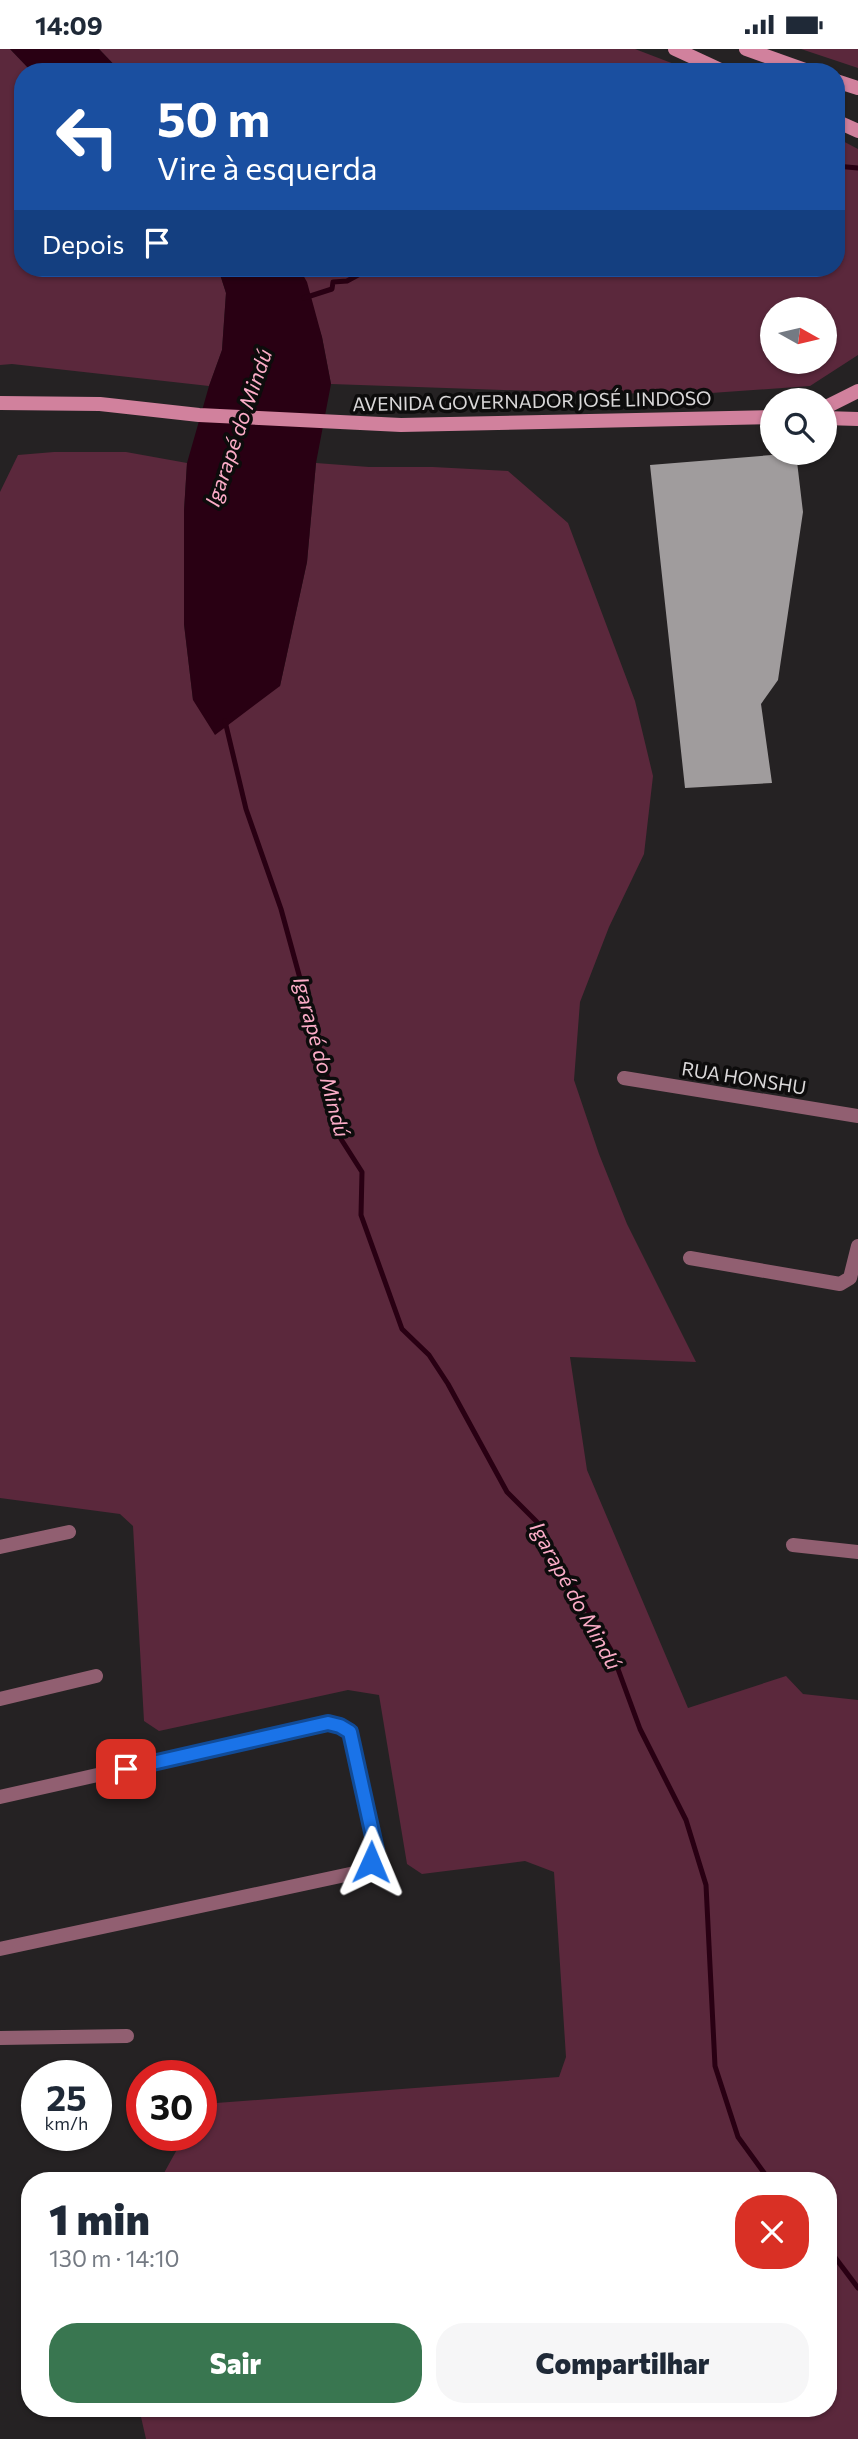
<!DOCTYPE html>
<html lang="pt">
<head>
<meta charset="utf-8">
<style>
	:root { --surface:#fff; --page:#f6f6f7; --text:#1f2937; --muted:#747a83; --accent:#397650 }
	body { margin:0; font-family:Commissioner,sans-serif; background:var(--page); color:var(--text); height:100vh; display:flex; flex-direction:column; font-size:26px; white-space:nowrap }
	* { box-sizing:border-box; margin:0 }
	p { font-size:23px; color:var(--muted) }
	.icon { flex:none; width:38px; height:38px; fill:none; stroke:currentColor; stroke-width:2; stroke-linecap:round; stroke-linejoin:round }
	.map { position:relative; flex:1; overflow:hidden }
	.drawer { position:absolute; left:21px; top:2123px; width:816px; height:245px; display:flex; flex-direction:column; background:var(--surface); border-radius:28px; box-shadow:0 2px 5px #0004 }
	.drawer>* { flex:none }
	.hud { position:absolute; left:14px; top:14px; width:831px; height:214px; border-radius:28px; box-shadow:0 2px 5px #0004; background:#1a4fa0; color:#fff; overflow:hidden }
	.needle { width:46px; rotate:98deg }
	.tools { position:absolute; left:760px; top:248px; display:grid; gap:14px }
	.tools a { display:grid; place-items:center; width:77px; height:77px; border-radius:50%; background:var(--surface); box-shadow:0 2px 5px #0004; font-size:35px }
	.speed { position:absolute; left:21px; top:2011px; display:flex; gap:14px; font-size:35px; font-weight:700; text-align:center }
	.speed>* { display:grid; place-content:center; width:91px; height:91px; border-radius:50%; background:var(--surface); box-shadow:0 2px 5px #0004; line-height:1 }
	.speed small { font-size:18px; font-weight:400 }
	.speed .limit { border:10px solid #d22; background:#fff; color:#111 }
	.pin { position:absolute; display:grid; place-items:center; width:60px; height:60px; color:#fff; margin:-30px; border-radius:14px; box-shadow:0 4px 10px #0006 }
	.me { position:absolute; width:77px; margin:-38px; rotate:1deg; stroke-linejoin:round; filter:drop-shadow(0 0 5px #0008) }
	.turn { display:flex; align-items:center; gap:24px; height:147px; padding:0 28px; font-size:32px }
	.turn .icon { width:91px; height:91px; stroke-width:2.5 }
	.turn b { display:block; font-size:49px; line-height:60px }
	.then { display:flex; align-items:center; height:66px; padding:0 28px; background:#0003; gap:14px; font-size:26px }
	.round { display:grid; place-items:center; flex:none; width:74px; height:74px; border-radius:28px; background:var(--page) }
	.summary { display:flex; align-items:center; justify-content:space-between; height:119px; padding:0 28px }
	h1 { font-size:42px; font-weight:800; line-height:52px }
	.action { display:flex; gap:14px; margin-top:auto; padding:14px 28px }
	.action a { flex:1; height:80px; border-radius:28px; background:var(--accent); color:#fff; font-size:28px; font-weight:800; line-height:80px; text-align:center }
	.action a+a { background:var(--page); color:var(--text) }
	.status { display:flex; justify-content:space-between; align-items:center; height:49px; padding:0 35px; background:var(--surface); direction:ltr }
	.status svg { height:19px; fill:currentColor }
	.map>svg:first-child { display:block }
	.green { fill:#5b283c; fill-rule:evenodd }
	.water { fill:#290013 }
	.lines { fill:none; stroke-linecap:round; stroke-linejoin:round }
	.stream { stroke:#290013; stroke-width:5 }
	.building { fill:#a09c9d }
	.street { stroke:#915f71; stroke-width:14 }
	.secondary { stroke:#d1819d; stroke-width:14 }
	.route-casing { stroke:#114b97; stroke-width:18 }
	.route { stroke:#1a73e8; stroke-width:12 }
	.labels { text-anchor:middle; stroke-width:7; stroke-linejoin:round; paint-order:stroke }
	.street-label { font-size:19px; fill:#dad8d9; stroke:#0d0c0c }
	.water-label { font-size:21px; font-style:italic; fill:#fbacc7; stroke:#0d0c0c }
</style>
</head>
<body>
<div class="status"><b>14:09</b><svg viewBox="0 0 49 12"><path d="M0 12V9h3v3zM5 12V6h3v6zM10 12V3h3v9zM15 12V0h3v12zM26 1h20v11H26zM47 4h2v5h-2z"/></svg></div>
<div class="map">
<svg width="858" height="2390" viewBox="0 0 858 2390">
	<rect width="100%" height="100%" fill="#252223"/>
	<g class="green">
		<path d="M0,0h10l22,23h-9v196h195l8,25 -4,57 -13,36 -197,-22 -12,1z"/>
		<path d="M99,0h536l60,23h-574z"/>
		<path d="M801,0h57v19z"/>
		<path d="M837,89l21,11v206l-48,31 -113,8 -104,-1 -262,-9 -9,-47 -23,-69h537zM772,261h52v52h-52z"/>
		<path d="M54,403h72l61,11 -3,48v113l9,76 87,-14 27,-124 9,-99 53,4h64l75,4 60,52 67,178 18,75 -9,78 -35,73 -29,75 -6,78 25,74 28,70 69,138 -126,-5 17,113 101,238 98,-32 17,18 55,6v739h-712l-7,-31h689v-227l-665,-1 1,-7 21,-38h16l2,-31 356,-27 7,-20 -12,-185 -29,-11 -103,13 -15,-10 -28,-169 -31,-5 -189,41 -15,-10 -11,-195 -13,-12 -120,-16v-1006l18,-37z"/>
	</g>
	<g class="water">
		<path d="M10,0h89l22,23h-89z"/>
		<path d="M218,219h81l8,14 15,55 9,47 -15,79 -9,99 -27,124 -65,49 -22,-35 -9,-76v-113l3,-48 22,-77 13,-36 4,-57z"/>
	</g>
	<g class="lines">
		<g class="stream">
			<path d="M836,117l22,2"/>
			<path d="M304,249l28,-9 1,-7 14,-1 24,-13"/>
			<path d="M225,672l21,88 35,100 23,84 29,104 8,42 21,33 -1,43 41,114 27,26 19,29 59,108 30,30 74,128 29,79 46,91 20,65 9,181 23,71 32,44"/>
			<path d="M828,2199l30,40"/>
		</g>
	</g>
	<path class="building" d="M796,404l7,59 -25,168 -17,24 11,79 -87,5 -35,-323z"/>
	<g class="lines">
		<g class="street">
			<path d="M624,1029l234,38"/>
			<path d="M690,1209l150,26 10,-6 8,-32"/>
			<path d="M793,1496l65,7"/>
			<path d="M0,1498l69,-15"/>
			<path d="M0,1650l96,-23"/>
			<path d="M0,1748l328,-74 12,3 10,6 26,118 -5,12 -7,9 -364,78"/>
			<path d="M0,1989l127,-2"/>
		</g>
		<g class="secondary">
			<path d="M675,0l50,23"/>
			<path d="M746,0l65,23"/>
			<path d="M836,32l22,7"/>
			<path d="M836,72l22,10"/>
			<path d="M0,354l100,1 99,11 202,10 371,-8"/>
			<path d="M824,359l34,-17"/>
			<path d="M824,369l34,1"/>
		</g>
	</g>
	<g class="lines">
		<defs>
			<path id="route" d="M126,1720l202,-46 12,3 10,6 26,118 -5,12"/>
		</defs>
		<use href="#route" class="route-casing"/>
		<use href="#route" class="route"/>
	</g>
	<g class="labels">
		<g class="street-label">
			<text transform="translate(532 352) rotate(-1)" y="7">AVENIDA GOVERNADOR JOSÉ LINDOSO</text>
			<text transform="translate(744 1029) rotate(9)" y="7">RUA HONSHU</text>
		</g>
		<g class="water-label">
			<text transform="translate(239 379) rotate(-71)" y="7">Igarapé do Mindú</text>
			<text transform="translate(321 1008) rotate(75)" y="7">Igarapé do Mindú</text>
			<text transform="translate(575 1547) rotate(61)" y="7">Igarapé do Mindú</text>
		</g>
	</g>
</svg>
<div class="tools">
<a><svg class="needle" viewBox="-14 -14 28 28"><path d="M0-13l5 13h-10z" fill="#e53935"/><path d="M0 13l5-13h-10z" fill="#747a83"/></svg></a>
<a><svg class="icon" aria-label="search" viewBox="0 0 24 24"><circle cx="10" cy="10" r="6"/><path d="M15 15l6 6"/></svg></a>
</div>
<div class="speed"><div>25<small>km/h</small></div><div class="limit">30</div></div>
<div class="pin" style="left:126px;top:1720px;background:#d93025"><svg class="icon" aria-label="arrive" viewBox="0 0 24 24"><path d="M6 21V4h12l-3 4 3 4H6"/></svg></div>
<svg class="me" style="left:371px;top:1813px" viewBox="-20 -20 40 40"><path d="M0-17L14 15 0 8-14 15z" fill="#1a73e8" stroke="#fff" stroke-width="4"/></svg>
<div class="hud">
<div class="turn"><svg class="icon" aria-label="left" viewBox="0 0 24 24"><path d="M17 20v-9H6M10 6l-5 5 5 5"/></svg><div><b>50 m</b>Vire à esquerda</div></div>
<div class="then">Depois<svg class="icon" aria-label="arrive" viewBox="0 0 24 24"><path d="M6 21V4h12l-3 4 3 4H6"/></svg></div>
</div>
<section class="drawer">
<div class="summary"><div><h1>1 min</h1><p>130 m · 14:10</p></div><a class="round" style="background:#d93025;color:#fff"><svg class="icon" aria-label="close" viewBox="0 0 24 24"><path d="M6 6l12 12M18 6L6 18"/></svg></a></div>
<div class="action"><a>Sair</a><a>Compartilhar</a></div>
</section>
</div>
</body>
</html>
